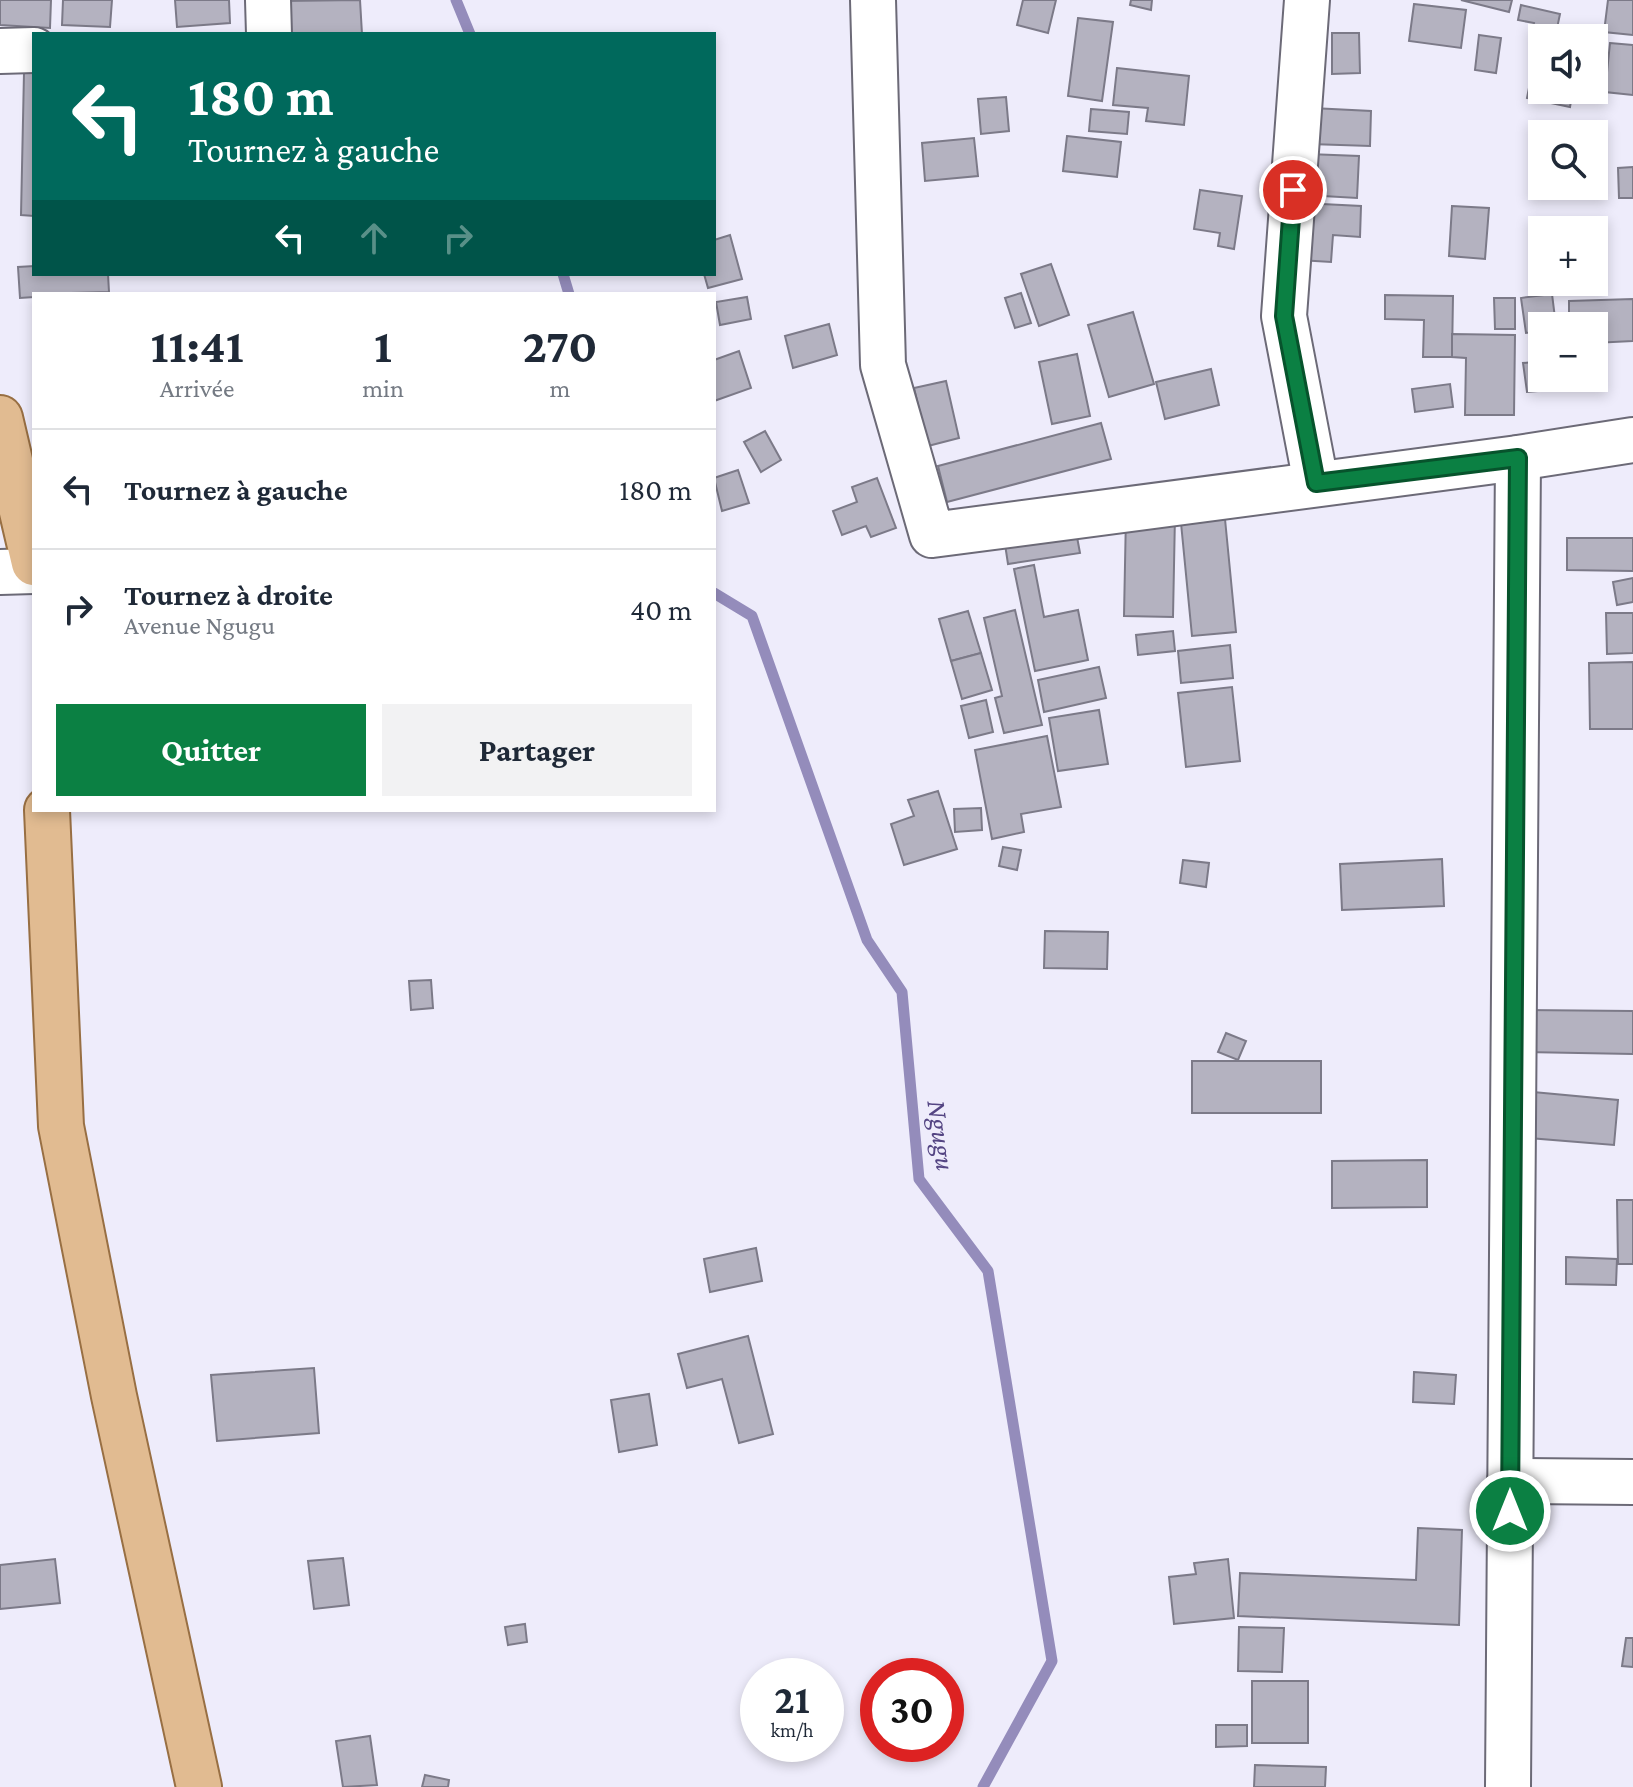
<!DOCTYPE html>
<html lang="fr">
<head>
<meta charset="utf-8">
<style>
	:root { --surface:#fff; --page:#f2f2f3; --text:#1f2937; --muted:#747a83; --line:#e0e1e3; --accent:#0b8043 }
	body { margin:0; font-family:"Crimson Pro",serif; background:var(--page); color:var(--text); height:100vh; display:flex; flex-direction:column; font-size:30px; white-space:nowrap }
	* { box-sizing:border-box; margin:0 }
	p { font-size:26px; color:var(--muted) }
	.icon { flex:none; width:44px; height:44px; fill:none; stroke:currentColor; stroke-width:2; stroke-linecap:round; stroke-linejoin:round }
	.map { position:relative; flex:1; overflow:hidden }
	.sheet { position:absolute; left:32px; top:292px; width:684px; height:520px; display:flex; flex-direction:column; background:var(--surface); border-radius:0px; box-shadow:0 4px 12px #0003 }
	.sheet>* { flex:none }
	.guide { position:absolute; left:32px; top:32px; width:684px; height:244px; border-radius:0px; box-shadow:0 4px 12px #0003; background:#00695c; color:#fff; overflow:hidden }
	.controls { position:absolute; left:1528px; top:24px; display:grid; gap:16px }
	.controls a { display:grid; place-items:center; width:80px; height:80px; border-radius:0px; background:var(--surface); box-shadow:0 4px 12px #0003; font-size:40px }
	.speed { position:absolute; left:740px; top:1658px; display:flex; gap:16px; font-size:40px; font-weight:700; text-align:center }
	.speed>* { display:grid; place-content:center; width:104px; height:104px; border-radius:50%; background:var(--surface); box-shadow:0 4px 12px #0003; line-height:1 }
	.speed small { font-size:20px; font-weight:400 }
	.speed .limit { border:12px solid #d22; background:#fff; color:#111 }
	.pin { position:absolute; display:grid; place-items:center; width:68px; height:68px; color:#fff; margin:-34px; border:4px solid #fff; border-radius:50%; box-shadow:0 2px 8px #0007 }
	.me { position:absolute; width:88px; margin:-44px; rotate:0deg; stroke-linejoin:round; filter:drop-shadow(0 0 6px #0008) }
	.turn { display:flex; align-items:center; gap:28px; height:168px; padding:0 24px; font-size:36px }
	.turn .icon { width:104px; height:104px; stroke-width:2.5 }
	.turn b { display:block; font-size:56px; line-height:68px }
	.lanes { display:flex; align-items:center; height:76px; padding:0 24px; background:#0003; justify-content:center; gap:40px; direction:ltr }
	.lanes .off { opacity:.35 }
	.eta { display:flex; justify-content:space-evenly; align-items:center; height:136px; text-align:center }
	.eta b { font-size:48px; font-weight:700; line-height:56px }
	.cta { display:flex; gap:16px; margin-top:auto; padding:16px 24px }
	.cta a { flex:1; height:92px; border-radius:0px; background:var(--accent); color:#fff; font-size:32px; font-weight:700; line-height:92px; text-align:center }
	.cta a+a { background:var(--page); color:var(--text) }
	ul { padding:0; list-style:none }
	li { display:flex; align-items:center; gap:24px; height:120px; padding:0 24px; border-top:2px solid var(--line) }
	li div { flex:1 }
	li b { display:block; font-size:30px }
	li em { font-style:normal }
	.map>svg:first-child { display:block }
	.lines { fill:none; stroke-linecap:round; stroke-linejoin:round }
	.stream { stroke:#948cbb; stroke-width:11 }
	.building { fill:#b4b2c0; stroke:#7c7a88; stroke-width:2 }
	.minor-casing { stroke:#6c6a77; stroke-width:48 }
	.primary-casing { stroke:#986f43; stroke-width:48 }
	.minor { stroke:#fff; stroke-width:44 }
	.primary { stroke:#e1bb91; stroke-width:44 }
	.route-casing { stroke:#07532c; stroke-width:20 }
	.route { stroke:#0b8043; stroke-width:14 }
	.labels { text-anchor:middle; stroke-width:8; stroke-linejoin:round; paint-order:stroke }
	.water-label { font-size:28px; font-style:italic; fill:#544583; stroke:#eeecfb }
</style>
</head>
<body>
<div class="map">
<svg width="1633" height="1787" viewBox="0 0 1633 1787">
	<rect width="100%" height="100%" fill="#eeecfb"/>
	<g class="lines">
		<g class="stream">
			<path d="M456,0l14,34"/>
			<path d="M563,274l6,20"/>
			<path d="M714,593l38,23 115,324 35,52 17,187 69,92 64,390 -69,126"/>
		</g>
	</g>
	<g class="building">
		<path d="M0,0h51l-1,28 -50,-3z"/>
		<path d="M63,0h49l-2,27 -48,-2z"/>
		<path d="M175,0h54l1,23 -53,4z"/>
		<path d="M360,0l2,34h-77l-1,-33z"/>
		<path d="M1023,0h33l-8,33 -31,-8z"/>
		<path d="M1131,0h21l-1,10 -21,-5z"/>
		<path d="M1461,0h51l-3,12z"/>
		<path d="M1608,0h25v35l-29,-3z"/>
		<path d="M1414,4l52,6 -5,38 -52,-7z"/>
		<path d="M1521,5l39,9 -5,24 -24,-3 3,-12 -16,-3z"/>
		<path d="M1078,18l35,4 -11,79 -34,-5z"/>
		<path d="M1332,33h27l1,40 -28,1z"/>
		<path d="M1479,35l22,3 -5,35 -21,-3z"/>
		<path d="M1610,43l23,2v50l-28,-3z"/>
		<path d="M1536,52l6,1v37h31l-3,17 -43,-9z"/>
		<path d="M1117,68l72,8 -5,49 -38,-4 2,-13 -35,-3z"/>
		<path d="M24,73h10v143l-13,-1z"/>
		<path d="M1006,97l3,34 -28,3 -3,-35z"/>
		<path d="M1312,108l59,3 -1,35 -60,-2z"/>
		<path d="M1091,109l38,3 -2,22 -38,-3z"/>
		<path d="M1067,136l54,6 -4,35 -54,-6z"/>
		<path d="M974,138l4,38 -53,5 -3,-38z"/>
		<path d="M1308,154l51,2 -2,42 -51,-3z"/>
		<path d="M1633,167v31h-14l-1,-30z"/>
		<path d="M1200,190l42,6 -8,53 -16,-3 2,-13 -26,-4z"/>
		<path d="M1302,203l59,3 -1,31 -27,-2 -2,27 -32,-2z"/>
		<path d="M1452,206l37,2 -4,51 -36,-3z"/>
		<path d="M730,235l12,44 -34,9 -4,-14h10v-34z"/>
		<path d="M1051,264l18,51 -30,11 -18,-52z"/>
		<path d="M34,266v8h74l1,18 -75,2v3l-14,1 -2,-31z"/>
		<path d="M1021,293l10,30 -16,5 -10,-30z"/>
		<path d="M1552,294l4,32h-14v5l-16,2 -5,-35z"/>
		<path d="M1385,295l68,1 -1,61h-29l1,-37 -39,-1z"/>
		<path d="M747,297l4,22 -31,6 -4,-23z"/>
		<path d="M1494,298h21v31h-20z"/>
		<path d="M1633,299v42l-39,2v-17h-25v-25z"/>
		<path d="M1133,312l21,72 -45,13 -21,-72z"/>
		<path d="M829,324l8,31 -44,13 -8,-32z"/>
		<path d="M1452,334l63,1 -1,80h-49l1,-57 -14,-1z"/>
		<path d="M739,351l12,37 -37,13v-41z"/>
		<path d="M1077,354l13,62 -38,8 -13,-62z"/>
		<path d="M1542,361v17h19v11l-34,3 -4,-29z"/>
		<path d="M1211,369l8,36 -54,14 -9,-37z"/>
		<path d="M946,381l13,57 -31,8 -14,-58z"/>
		<path d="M1450,384l3,23 -38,5 -3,-23z"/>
		<path d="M1101,423l10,36 -164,43 -9,-36z"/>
		<path d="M765,431l16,29 -20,12 -17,-30z"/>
		<path d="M738,470l11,33 -27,8 -8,-33z"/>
		<path d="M877,478l19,50 -25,9 -5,-11 -24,9 -9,-24 24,-9 -5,-15z"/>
		<path d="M1126,514l49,1 -2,102 -49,-1z"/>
		<path d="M1225,519l11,113 -44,4 -11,-113z"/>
		<path d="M1074,521l6,32 -72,11 -5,-33z"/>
		<path d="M1567,538h66v33l-66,-1z"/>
		<path d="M1034,565l10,52 34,-7 10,50 -53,11 -21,-102z"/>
		<path d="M1633,578v24l-16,3 -4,-23z"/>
		<path d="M1015,610l27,115 -38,8 -9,-35 7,-2 -18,-78z"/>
		<path d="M968,611l13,42 -30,8 -12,-42z"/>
		<path d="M1606,613h27v40l-26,1z"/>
		<path d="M1173,631l2,20 -37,4 -2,-20z"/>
		<path d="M1230,645l3,33 -52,5 -3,-32z"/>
		<path d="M981,653l11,37 -30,9 -11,-38z"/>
		<path d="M1633,662v67h-43l-1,-66z"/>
		<path d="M1099,667l7,31 -62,14 -6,-32z"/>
		<path d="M1232,687l8,74 -54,6 -8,-74z"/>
		<path d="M986,700l7,32 -24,6 -8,-32z"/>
		<path d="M1099,710l9,54 -50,7 -9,-53z"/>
		<path d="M1047,736l14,71 -40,7 3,18 -32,7 -17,-89z"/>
		<path d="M938,791l19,58 -53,16 -13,-41 23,-8 -6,-16z"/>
		<path d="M981,808l1,22 -27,2 -1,-23z"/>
		<path d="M1003,847l18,3 -4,20 -18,-4z"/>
		<path d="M1442,859l2,47 -102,4 -2,-46z"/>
		<path d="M1183,860l26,3 -3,24 -26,-4z"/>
		<path d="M1045,931l63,1 -1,37 -63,-1z"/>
		<path d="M431,980l2,28 -22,2 -2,-29z"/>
		<path d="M1520,1010l113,1v43l-114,-2z"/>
		<path d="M1226,1033l20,8 -8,19 -20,-8z"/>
		<rect x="1192" y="1061" width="129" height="52"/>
		<path d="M1533,1092l85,8 -4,45 -85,-7z"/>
		<path d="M1427,1160v47l-95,1v-47z"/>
		<path d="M1617,1200h16v64h-15z"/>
		<path d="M756,1248l6,33 -52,11 -6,-33z"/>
		<path d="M1566,1257l51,2 -1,26 -50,-1z"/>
		<path d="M748,1336l25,98 -34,9 -17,-64 -35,9 -9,-34z"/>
		<path d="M314,1368l5,65 -102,8 -6,-66z"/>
		<path d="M1414,1372l42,3 -2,29 -41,-2z"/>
		<path d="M649,1394l8,51 -38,7 -8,-52z"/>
		<path d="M1418,1528l44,2 -3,95 -221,-9 2,-43 176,7z"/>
		<path d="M343,1558l6,47 -35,4 -6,-48z"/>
		<path d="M55,1559l5,44 -60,6v-44z"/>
		<path d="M1228,1559l6,59 -60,6 -5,-47 27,-3 -2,-11z"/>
		<path d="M525,1624l2,18 -19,3 -3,-18z"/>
		<path d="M1239,1627l45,1 -2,44 -44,-1z"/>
		<path d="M1626,1638h7v29l-11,-1z"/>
		<rect x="1252" y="1681" width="56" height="62"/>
		<path d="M1216,1725h31v21l-31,1z"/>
		<path d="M370,1736l7,49 -34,2 -7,-46z"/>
		<path d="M1255,1765l71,2 -1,20h-71z"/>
		<path d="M425,1775l24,5 -1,7h-26z"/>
	</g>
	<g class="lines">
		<defs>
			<g id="minor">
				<path d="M268,0l1,34"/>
				<path d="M873,0l10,365 49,170 586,-77 115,-18"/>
				<path d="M1307,0l-23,316 32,167"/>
				<path d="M0,51l34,-1"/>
				<path d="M0,572l34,-1"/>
				<path d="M1510,1481l123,1"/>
				<path d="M1508,1787l10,-1329"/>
			</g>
			<g id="primary">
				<path d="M0,418l34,145"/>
				<path d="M47,810l14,316 53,270 85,391"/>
			</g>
		</defs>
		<use href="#minor" class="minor-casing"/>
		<use href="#primary" class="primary-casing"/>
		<use href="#minor" class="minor"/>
		<use href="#primary" class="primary"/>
	</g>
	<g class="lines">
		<defs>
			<path id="route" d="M1293,190l-9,126 32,167 202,-25 -8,1053"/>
		</defs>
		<use href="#route" class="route-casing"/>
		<use href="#route" class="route"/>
	</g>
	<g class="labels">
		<g class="water-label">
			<text transform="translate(942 1135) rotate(82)" y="10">Ngugu</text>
		</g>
	</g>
</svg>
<div class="controls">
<a><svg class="icon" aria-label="sound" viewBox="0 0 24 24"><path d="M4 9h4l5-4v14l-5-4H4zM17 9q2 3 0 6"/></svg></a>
<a><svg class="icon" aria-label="search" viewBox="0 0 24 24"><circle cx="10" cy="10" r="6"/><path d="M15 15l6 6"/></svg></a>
<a>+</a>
<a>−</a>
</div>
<div class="speed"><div>21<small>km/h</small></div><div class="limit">30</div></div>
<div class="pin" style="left:1293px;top:190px;background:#d93025"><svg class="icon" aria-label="arrive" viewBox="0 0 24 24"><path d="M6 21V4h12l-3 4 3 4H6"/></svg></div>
<svg class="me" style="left:1510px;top:1511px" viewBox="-20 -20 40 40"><circle r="17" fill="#0b8043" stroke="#fff" stroke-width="3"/><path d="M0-11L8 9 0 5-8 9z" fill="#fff"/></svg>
<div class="guide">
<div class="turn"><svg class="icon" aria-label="left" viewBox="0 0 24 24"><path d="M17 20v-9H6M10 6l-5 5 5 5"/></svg><div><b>180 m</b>Tournez à gauche</div></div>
<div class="lanes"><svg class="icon" aria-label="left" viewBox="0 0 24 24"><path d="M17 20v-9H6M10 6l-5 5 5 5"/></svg><svg class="icon off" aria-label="ahead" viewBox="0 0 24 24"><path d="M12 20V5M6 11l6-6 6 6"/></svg><svg class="icon off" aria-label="right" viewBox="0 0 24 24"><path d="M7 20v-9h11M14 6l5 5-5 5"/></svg></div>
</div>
<section class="sheet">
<div class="eta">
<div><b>11:41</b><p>Arrivée</p></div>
<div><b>1</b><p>min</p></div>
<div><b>270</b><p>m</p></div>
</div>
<ul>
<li><svg class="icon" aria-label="left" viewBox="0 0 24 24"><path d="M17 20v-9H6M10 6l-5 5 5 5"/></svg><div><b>Tournez à gauche</b></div><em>180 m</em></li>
<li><svg class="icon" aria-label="right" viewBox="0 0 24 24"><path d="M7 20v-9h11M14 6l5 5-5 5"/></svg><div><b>Tournez à droite</b><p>Avenue Ngugu</p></div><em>40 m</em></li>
</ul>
<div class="cta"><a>Quitter</a><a>Partager</a></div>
</section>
</div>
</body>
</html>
